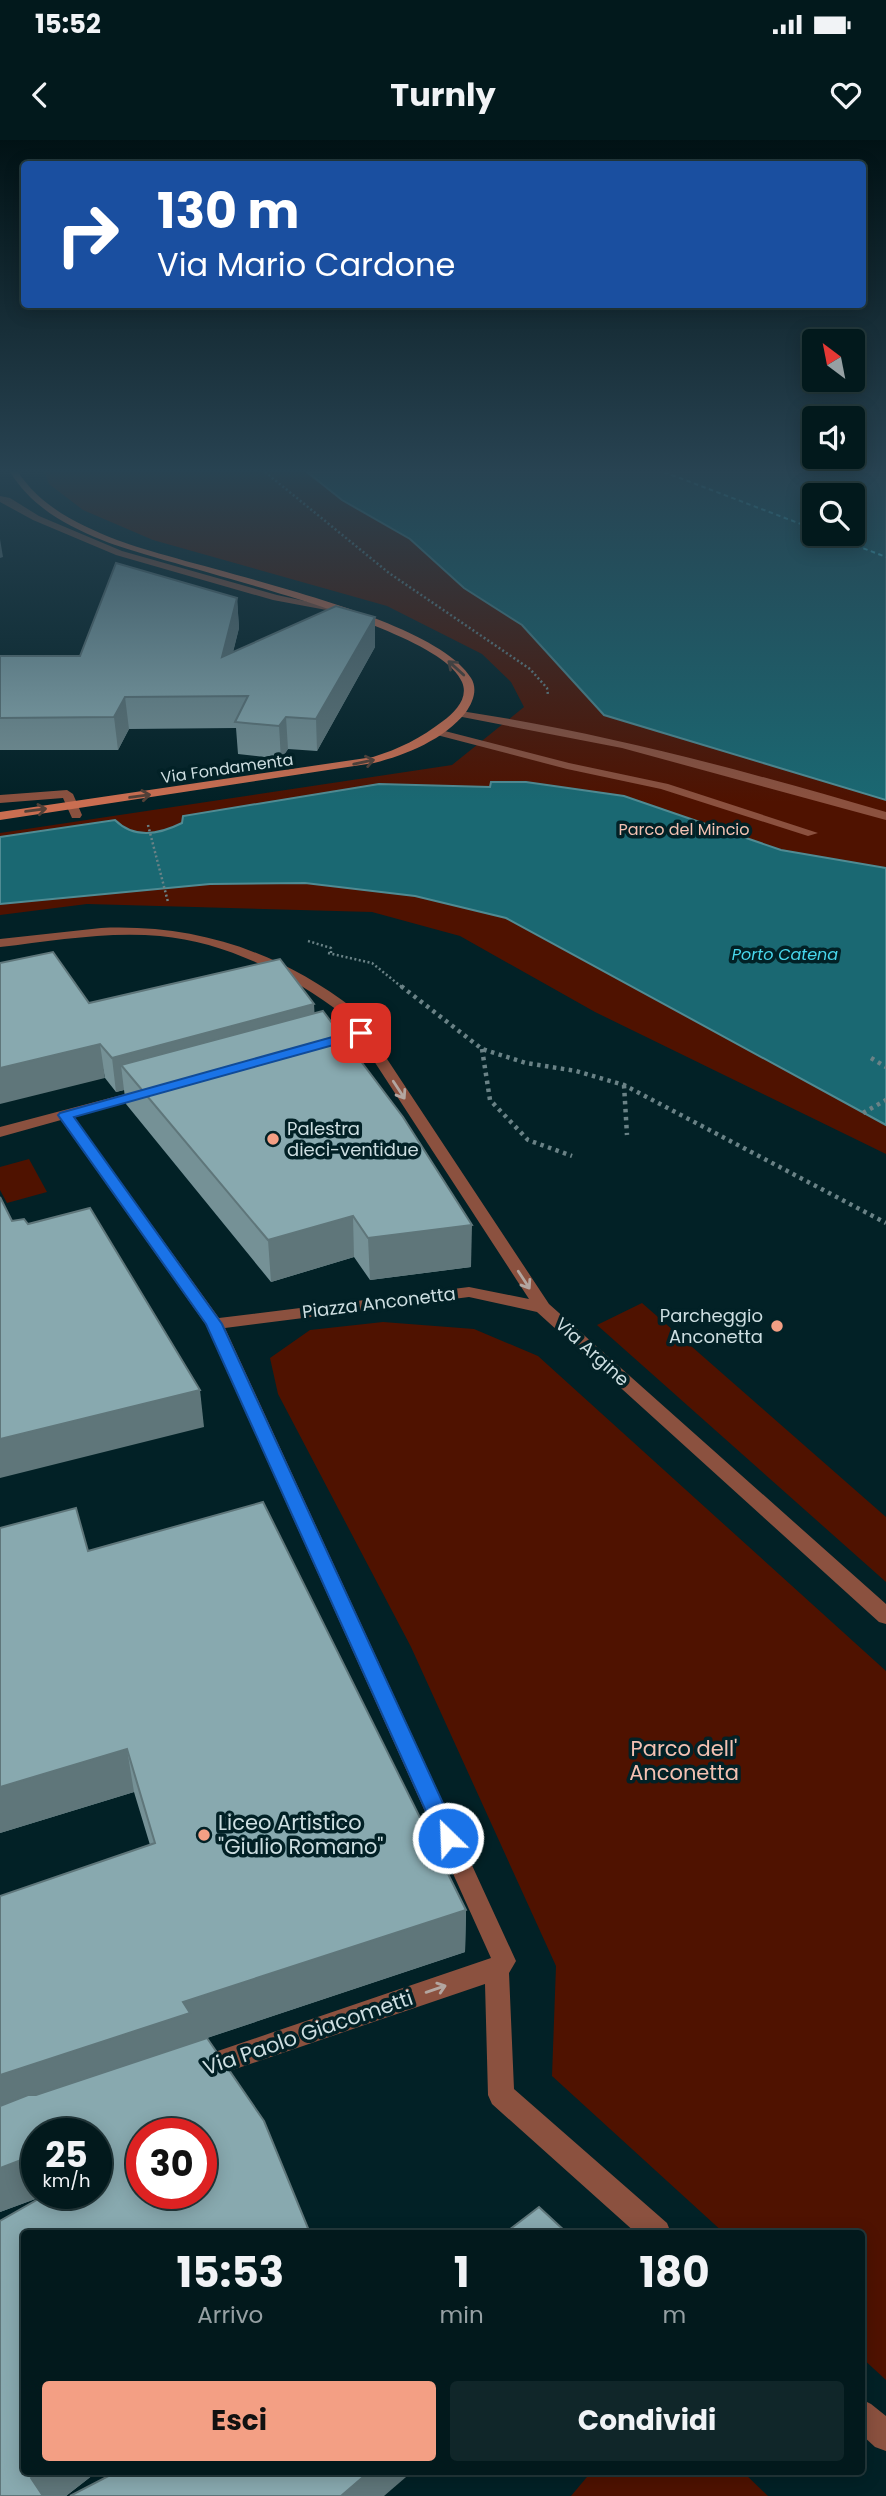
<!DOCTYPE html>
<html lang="it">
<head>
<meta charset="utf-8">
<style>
	:root { --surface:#02191c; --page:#102629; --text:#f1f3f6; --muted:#96a0a3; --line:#23383b; --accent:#f39f84 }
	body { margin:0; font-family:Poppins,sans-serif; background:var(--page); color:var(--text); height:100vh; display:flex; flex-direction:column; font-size:26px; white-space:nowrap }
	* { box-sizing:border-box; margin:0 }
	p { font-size:23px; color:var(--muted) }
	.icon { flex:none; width:38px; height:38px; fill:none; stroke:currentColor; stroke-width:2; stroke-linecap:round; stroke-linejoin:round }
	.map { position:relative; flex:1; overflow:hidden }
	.panel { position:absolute; left:21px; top:2090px; width:844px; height:245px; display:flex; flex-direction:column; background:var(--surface); border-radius:7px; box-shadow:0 4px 18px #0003,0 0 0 2px var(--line) }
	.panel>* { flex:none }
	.guide { position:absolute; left:21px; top:21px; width:845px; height:147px; border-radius:7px; box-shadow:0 4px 18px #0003,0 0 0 2px var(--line); background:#1a4fa0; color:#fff; overflow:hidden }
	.needle { width:46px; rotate:328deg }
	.tools { position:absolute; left:802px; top:189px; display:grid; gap:14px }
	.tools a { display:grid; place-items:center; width:63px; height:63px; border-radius:7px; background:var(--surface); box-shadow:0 4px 18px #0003,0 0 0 2px var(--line); font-size:35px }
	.speed { position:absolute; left:21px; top:1978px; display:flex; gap:14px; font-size:35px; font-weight:700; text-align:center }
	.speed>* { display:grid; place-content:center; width:91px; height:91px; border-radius:50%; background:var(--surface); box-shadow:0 4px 18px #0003,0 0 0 2px var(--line); line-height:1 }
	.speed small { font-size:18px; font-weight:400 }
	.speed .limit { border:10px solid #d22; background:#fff; color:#111 }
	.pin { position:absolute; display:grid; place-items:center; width:60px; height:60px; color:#fff; margin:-30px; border-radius:14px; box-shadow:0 4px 10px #0006 }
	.me { position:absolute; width:77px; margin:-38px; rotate:336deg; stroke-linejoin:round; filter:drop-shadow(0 0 5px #0008) }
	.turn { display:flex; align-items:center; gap:24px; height:147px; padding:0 21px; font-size:32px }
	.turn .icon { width:91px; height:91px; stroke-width:2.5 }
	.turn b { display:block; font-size:49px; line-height:60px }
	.eta { display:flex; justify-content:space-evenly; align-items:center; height:119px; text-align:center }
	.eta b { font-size:42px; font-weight:700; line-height:49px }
	.action { display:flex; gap:14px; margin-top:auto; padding:14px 21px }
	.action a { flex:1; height:80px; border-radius:7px; background:var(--accent); color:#111; font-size:28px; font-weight:700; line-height:80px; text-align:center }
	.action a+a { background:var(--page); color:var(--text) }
	.status { display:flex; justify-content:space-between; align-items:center; height:49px; padding:0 35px; background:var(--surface); direction:ltr }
	.status svg { height:19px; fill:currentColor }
	header { display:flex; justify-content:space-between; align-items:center; height:91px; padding:0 21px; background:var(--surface); font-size:32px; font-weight:700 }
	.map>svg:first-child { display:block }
	.green { fill:#4f1200; fill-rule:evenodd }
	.water { fill:#1a6872; stroke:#508b93; stroke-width:2; fill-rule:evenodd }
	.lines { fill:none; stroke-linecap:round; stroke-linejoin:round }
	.ferry { stroke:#49d8ed; stroke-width:2; stroke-dasharray:4.5 3.5; stroke-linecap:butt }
	.path-far1 { stroke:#6a8286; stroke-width:2.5; stroke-dasharray:2 2.5; stroke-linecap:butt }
	.path { stroke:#6a8286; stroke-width:4.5; stroke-dasharray:3.5 4.5; stroke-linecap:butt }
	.lane { fill:#8b513f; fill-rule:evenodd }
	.street { fill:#8b513f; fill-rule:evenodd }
	.secondary { fill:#ca6e51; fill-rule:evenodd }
	.wall { fill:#759196; fill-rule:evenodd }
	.shaded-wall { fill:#5f767a }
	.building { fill:#88a9af; stroke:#5f767a; stroke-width:2; fill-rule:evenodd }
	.oneway { stroke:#524037 }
	.oneway2 { stroke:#b3a6a0 }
	.route { fill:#1a73e8; stroke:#114b97; stroke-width:2 }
	.poi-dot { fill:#f39f84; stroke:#022126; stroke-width:2.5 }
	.labels { text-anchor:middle; stroke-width:7; stroke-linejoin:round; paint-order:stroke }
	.far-street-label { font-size:16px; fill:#cddee1; stroke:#022126 }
	.far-park-label { font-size:16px; fill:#f3c1b2; stroke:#022126 }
	.far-water-label { font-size:16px; font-style:italic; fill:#49d8ed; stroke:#022126 }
	.poi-label { font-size:18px; fill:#cddee1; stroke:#022126; text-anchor:start }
	.street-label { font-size:18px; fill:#cddee1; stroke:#022126 }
	.near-park-label { font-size:21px; fill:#f3c1b2; stroke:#022126 }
	.near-poi-label { font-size:21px; fill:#cddee1; stroke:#022126; text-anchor:start }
	.near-street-label { font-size:21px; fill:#cddee1; stroke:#022126 }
</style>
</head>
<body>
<div class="status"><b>15:52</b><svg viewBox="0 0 49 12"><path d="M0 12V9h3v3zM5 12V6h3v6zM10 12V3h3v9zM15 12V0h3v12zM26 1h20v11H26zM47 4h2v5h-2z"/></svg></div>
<header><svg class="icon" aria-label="back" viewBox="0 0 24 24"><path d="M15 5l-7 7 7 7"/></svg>Turnly<svg class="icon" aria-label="heart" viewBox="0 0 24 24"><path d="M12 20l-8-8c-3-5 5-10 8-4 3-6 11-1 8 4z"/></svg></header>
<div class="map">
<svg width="886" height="2356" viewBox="0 0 886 2356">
	<rect width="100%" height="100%" fill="#022126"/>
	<g class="green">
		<path d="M45,332h841v682l-291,-142 -135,-76 -88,-24 -285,-8 -87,11v-82l452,-68 72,-58 -13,-25 -29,-28 -95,-48 -234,-66 -70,-30 -34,-26zM814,355h38v39h-38z"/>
		<path d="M29,1019l18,33 -40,11 -7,-13v-23z"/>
		<path d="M642,1163l244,214v65l-289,-257z"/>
		<path d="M383,1182l91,7 64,27 348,315v709l-25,-23v-124h-137l-172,-157 4,-110 -145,-319 -133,-253 -8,-36 40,-28z"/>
		<path d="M592,2331h150l26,25h-197z"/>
	</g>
	<g class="water">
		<path d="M307,332h579v328l-282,-85 -82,-90 -58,-37 -54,-49 -68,-39zM814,355h38v39h-38z"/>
		<path d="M491,642h35l98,14 157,54 105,18v257l-380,-207 -91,-22 -110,-13 -95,1 -210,20v-67l115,-17c19,19 45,14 67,3l1,-7 196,-32 111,3z"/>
	</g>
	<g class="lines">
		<g class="ferry">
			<path d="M664,332l150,57"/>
			<path d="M826,394l60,23"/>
		</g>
		<g class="path-far1">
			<path d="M265,332l124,101 141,96 17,19 1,7"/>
			<path d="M148,685l20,77"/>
			<path d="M308,801l23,7v6"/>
			<path d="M328,813l44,10 31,25"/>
		</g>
		<g class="path">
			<path d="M401,846l81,63 44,14 50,8 48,14 262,138"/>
			<path d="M482,909l8,51 38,40 44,16"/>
			<path d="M871,918l15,9"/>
			<path d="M624,945l3,50"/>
			<path d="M863,973l23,-13"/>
		</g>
		<g class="lane">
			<path d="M0,356l10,2 29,18 83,35 155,44 65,14 -5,3 -64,-12 -157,-45 -83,-35 -33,-18z"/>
			<path d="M461,571c145,22 285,60 425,101v8l-264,-72 -165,-32 -1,-2z"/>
			<path d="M437,589l132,34 99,21 150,49 -10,3 -147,-47 -94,-20 -134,-35v-4z"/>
		</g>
		<g class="street">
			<path d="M67,650l6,4 9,21 -2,3h-8l-9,-20 -63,5v-8z"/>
			<path d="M101,788c95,-4 177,23 253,81l195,295 337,300v20l-7,-2 -342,-310 -68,-15 -244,31 291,633 -7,12 5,116 153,134 4,10h-35l-144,-129 -4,-9 -3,-111 -282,96 -9,-3 -4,-9 4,-9 9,-3 288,-98 -285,-633 -145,-205 -61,17v-10l144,-38h10l3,3 -3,3 -80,22 145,201 250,-31 60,12 -185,-284c-53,-40 -118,-73 -184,-79 -53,-5 -108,5 -160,11v-8z"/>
			<path d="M861,2259l10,5 15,12v35l-11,-4 -14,-13z"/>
		</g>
		<path class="secondary" d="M10,332h8c23,35 61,53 99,68 77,29 315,73 354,138 7,11 2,24 -5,34 -21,27 -60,43 -92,51l-374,57v-8l373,-55c26,-8 48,-19 70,-36 12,-9 26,-23 19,-39 -24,-59 -294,-115 -360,-142 -37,-15 -70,-33 -92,-68z"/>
	</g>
	<g class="wall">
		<path d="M237,458l2,30 -6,24 142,-5 -58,104 -29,-2 -7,10 -43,-5 -2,-26 -107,1 -11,21h-118v-94h80z"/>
		<path d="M89,863l225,1v10l157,253 -101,13 -16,-23 -83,25 -145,-178 -2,-14 -8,2 -11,-14z"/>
		<path d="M263,1362l203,408 -1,42 -258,86 57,83 46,112h-286v238h74l-32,25h-66v-275l43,-25 -43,16v-316l150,-51 -16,-53 -134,41v-305l76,-20 12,43zM37,1993h59v60h-59zM142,1993h59v60h-59z"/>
	</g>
	<g class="shaded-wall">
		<path d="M0,399l3,18 -3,1z"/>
		<path d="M237,458l2,30 -15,60 -2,-31z"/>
		<path d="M375,477v30l-58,104 -1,-32z"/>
		<path d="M125,557l4,32 -11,21 -4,-33z"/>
		<path d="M286,577l2,32 -7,10 -2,-33z"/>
		<path d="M314,864l2,34 -195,27 3,25 -8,2 -4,-34z"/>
		<path d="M100,904l5,34 -105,26v-36z"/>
		<path d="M353,1076l1,41 -83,25 -3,-42z"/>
		<path d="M472,1085l-1,42 -101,13 -2,-42z"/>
		<path d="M200,1250l4,37 -204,51v-39z"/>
		<path d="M127,1609l7,43 -134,41v-46z"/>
		<path d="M466,1770l-1,42 -270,90 -195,78v-45l183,-73z"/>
		<path d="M37,2014v39h15l-52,19v-44z"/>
		<path d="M41,2331h57l-32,25h-28l-7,-18z"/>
		<path d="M370,2331h43l-29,25h-43z"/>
	</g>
	<g class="building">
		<path d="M116,423l121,35 -15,59 114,-51 39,11 -59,102 -30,-2 -7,9 -44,-4 13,-26 -123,1 -11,20 -114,1v-62h80z"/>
		<path d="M53,812l36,51 191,-44 34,45 -202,54 -12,-14 -100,24v-105z"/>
		<path d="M323,871l80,106 69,108 -104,13 -15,-22 -85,24 -147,-175z"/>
		<path d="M0,1057l12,24 12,-2 4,5 62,-16 110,182 -200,49z"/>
		<path d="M263,1362l203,408 -283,92 7,11 -190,62v-179l155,-53 -28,-94 -127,38v-259l76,-20 12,43z"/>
		<path d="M207,1898l57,83 46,112h-286v238h17l-10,7 12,18h-43v-275l49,-28h47v-60h-59v21l-37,14v-62l28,-11h8zM142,1993h59v60h-59z"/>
		<path d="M539,2067l28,26h-62z"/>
		<path d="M118,2331h252l-29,25h-271z"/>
	</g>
	<defs><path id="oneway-shaft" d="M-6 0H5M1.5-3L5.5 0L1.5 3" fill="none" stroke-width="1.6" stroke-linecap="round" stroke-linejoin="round" transform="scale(1.75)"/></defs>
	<g class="oneway">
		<use href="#oneway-shaft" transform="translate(456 528) rotate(-138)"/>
		<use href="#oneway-shaft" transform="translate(364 622) rotate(-12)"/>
		<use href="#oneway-shaft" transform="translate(140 656) rotate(-8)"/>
		<use href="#oneway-shaft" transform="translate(36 670) rotate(-8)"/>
	</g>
	<g class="oneway2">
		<use href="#oneway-shaft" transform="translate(399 950) rotate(57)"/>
		<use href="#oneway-shaft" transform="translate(524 1140) rotate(57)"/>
		<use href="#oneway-shaft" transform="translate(436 1849) rotate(-19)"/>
	</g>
	<linearGradient id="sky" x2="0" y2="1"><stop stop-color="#011215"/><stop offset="0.5" stop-color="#284352"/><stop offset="1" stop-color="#284352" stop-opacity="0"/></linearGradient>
	<rect width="886" height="662" fill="url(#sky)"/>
	<path class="route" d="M361,889l5,1v6l-292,81 148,207 237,514 -3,7 -8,2 -7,-2 -3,-7 -232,-514 -148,-209 2,-2z"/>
	<g class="poi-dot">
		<circle cx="273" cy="999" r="7"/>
		<circle cx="777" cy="1186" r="7"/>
		<circle cx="204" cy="1695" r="7"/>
	</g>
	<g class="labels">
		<g class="far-street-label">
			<text transform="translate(227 628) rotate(-8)" y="6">Via Fondamenta</text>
		</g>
		<g class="far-park-label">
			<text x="684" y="695">Parco del Mincio</text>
		</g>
		<g class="far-water-label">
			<text x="785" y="820">Porto Catena</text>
		</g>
		<g class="poi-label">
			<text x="287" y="995">Palestra<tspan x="287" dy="21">dieci-ventidue</tspan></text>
			<text x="763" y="1182" text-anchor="end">Parcheggio<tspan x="763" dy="21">Anconetta</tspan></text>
		</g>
		<g class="street-label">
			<text transform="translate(379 1163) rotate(-7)" y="6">Piazza Anconetta</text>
			<text transform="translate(592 1212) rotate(42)" y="6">Via Argine</text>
		</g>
		<g class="near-park-label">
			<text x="684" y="1616">Parco dell'<tspan x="684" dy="24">Anconetta</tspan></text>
		</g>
		<g class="near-poi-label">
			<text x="218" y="1690">Liceo Artistico<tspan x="218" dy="24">"Giulio Romano"</tspan></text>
		</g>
		<g class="near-street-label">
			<text transform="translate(308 1893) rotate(-19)" y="7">Via Paolo Giacometti</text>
		</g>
	</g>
</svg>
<div class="tools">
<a><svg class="needle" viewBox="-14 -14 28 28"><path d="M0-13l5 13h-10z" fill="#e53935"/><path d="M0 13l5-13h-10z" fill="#96a0a3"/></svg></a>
<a><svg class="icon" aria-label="sound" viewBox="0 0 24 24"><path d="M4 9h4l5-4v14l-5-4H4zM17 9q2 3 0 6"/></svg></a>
<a><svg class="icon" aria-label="search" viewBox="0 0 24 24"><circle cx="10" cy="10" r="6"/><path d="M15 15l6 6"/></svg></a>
</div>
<div class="speed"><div>25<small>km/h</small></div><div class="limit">30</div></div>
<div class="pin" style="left:361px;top:893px;background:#d93025"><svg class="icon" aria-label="arrive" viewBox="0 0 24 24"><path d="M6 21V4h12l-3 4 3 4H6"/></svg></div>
<svg class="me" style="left:448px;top:1698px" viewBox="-20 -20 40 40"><circle r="17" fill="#1a73e8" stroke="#fff" stroke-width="3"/><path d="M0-11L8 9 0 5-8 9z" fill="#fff"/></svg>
<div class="guide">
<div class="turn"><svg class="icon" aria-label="right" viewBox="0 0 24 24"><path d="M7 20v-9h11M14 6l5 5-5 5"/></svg><div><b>130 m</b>Via Mario Cardone</div></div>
</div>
<section class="panel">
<div class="eta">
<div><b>15:53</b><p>Arrivo</p></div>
<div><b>1</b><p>min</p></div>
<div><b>180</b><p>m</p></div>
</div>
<div class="action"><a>Esci</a><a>Condividi</a></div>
</section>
</div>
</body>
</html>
